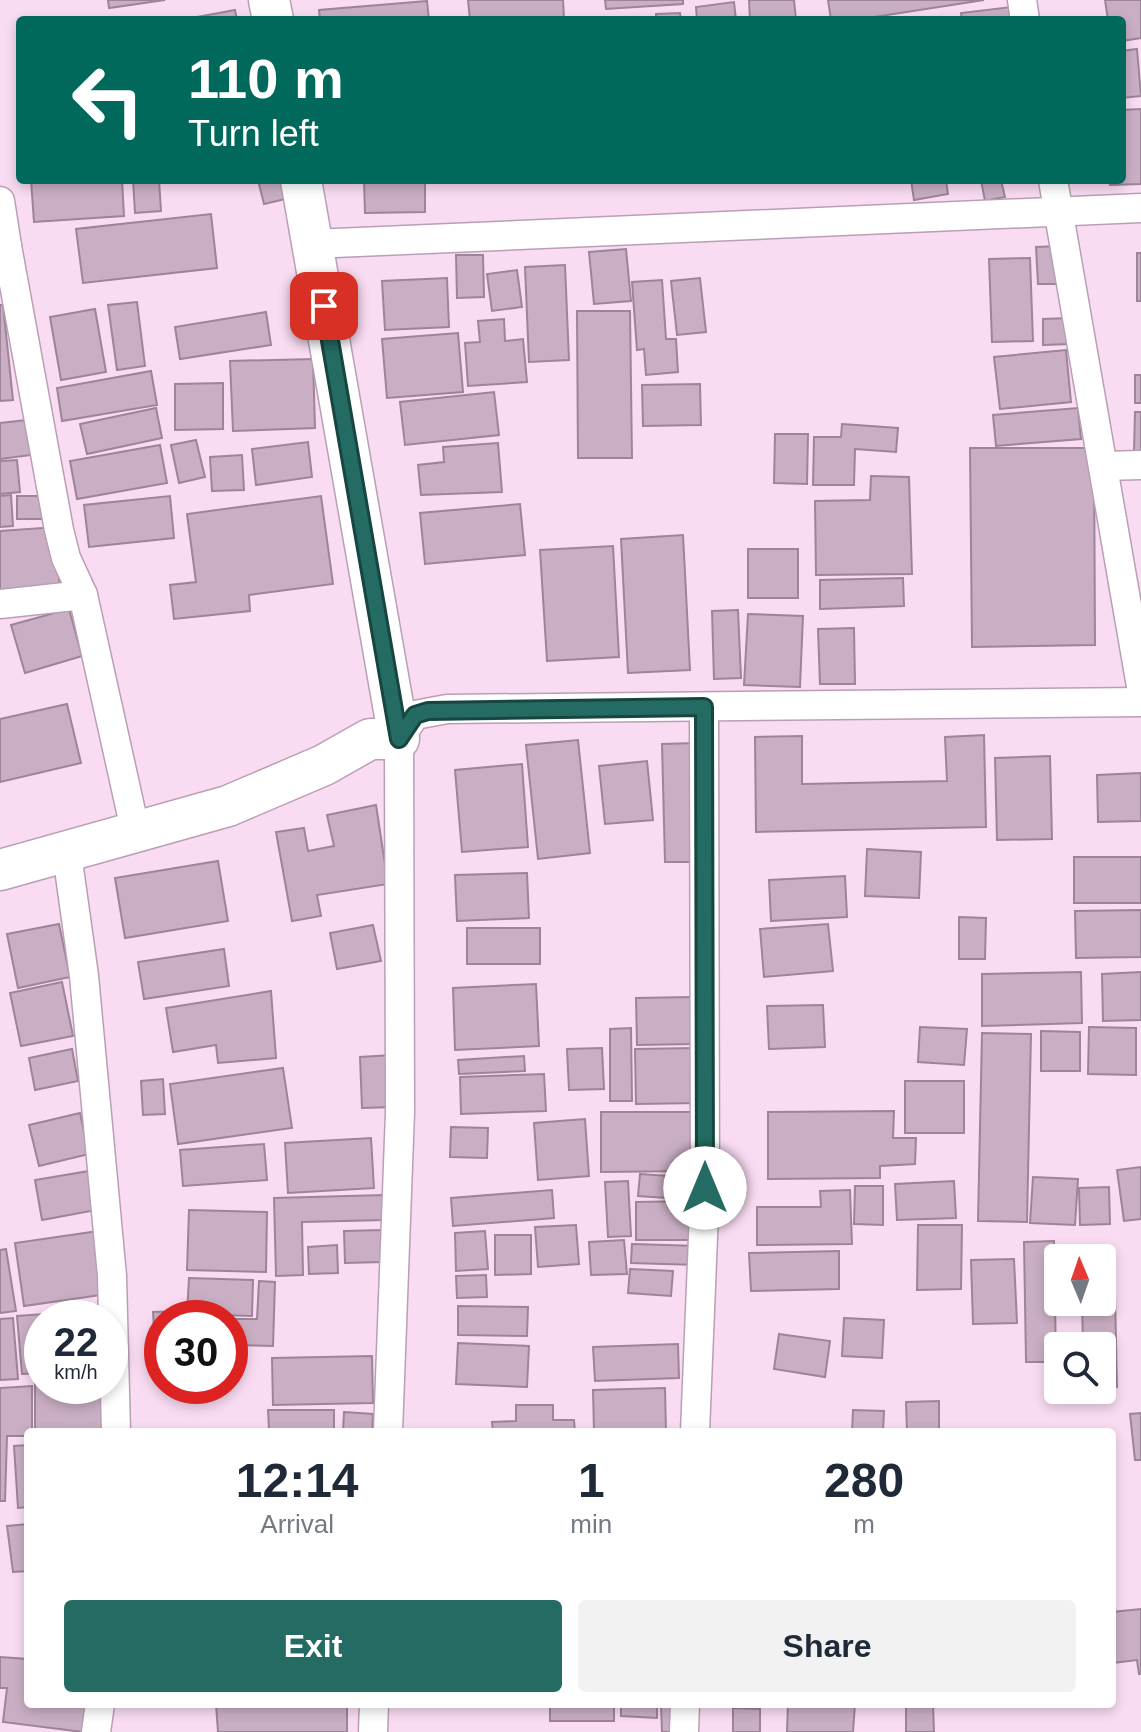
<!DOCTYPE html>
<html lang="en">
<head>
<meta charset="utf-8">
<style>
	:root { --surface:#fff; --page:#f2f2f3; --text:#1f2937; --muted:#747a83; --accent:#246c63 }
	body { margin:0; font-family:Helvetica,sans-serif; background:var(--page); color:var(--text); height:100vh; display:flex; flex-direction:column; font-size:30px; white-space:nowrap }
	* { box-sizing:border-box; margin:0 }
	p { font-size:26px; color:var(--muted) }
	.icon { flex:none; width:44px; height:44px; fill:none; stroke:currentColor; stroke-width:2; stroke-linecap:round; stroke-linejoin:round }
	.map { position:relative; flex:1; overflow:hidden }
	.sheet { position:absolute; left:24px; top:1428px; width:1092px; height:280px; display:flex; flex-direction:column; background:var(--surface); border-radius:8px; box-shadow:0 4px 12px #0003 }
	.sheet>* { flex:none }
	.banner { position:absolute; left:16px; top:16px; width:1110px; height:168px; border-radius:8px; box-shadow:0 4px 12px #0003; background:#00695c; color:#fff; overflow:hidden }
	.needle { width:52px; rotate:358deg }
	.controls { position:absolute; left:1044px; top:1244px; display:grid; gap:16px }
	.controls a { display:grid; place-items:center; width:72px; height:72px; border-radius:8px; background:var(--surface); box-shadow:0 4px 12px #0003; font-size:40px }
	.speed { position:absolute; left:24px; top:1300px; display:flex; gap:16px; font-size:40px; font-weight:700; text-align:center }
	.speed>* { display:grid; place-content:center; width:104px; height:104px; border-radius:50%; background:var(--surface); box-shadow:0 4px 12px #0003; line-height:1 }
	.speed small { font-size:20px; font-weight:400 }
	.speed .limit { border:12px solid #d22; background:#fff; color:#111 }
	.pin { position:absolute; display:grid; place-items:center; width:68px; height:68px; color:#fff; margin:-34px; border-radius:16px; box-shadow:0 4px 12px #0006 }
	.me { position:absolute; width:88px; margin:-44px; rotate:0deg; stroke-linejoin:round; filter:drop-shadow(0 0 6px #0008) }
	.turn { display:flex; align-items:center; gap:28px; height:168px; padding:0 40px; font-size:36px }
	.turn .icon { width:104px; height:104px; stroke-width:2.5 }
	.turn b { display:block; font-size:56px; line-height:68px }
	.eta { display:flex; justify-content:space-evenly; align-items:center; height:136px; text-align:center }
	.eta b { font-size:48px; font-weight:800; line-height:56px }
	.button { display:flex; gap:16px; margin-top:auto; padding:16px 40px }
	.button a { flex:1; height:92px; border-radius:8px; background:var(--accent); color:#fff; font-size:32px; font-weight:800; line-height:92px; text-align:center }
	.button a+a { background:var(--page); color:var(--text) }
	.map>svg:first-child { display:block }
	.building { fill:#caafc4; stroke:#9e8498; stroke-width:2 }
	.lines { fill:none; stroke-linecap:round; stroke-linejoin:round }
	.street-casing { stroke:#ba9fb4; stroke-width:31 }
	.secondary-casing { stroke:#ba9fb4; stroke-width:43 }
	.street { stroke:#fff; stroke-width:28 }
	.secondary { stroke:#fff; stroke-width:40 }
	.route-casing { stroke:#174640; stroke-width:20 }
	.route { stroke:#246c63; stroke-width:14 }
</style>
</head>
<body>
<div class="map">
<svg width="1141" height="1732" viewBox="0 0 1141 1732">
	<rect width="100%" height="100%" fill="#f9dcf2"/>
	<g class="building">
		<path d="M108,0h57l-56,8z"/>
		<path d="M468,0h95l1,19 -94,1z"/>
		<path d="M605,0h78v4l-77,5z"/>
		<path d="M749,0h45l2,20h-46z"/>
		<path d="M828,0h156l-129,20h-24z"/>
		<path d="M1105,0h36v38l-19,3v-21h-14z"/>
		<path d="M427,1l2,19h-109l-1,-10z"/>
		<path d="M734,2l2,18h-39l-1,-13z"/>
		<path d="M1011,7l1,13h-50l-1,-7z"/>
		<path d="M235,10l2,10h-56z"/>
		<path d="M680,13l1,7h-25v-6z"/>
		<path d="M1137,49l4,47 -19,2v-47z"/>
		<path d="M1141,109v75l-31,1 -1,-5h13v-70z"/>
		<path d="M31,180h91l2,36 -90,6z"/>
		<path d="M133,180h26l2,31 -26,2z"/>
		<path d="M258,180h32l4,17 -30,7z"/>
		<path d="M364,180h61v32l-60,1z"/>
		<path d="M911,180h35l2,14 -34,6z"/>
		<path d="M981,180h20l4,17 -20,4z"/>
		<path d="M211,214l6,54 -134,15 -7,-54z"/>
		<path d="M1059,246l2,38h-23l-2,-37z"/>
		<path d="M626,249l5,52 -37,3 -5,-52z"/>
		<rect x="1137" y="253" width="4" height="48"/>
		<path d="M456,255h27l1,42 -27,1z"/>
		<path d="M1030,258l3,83 -41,1 -3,-83z"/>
		<path d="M565,265l4,95 -40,2 -4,-95z"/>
		<path d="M517,270l5,37 -30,4 -5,-37z"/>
		<path d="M447,278l2,49 -64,3 -3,-49z"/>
		<path d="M700,278l6,54 -29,3 -6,-54z"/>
		<path d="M662,280l4,59h10l2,33 -32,3 -2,-26 -7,1 -5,-68z"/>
		<path d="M137,302l8,64 -28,4 -9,-65z"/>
		<path d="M0,305h3l10,95 -13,1z"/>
		<path d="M95,309l11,63 -45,8 -11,-63z"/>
		<path d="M577,311h53l2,147h-54z"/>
		<path d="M266,312l5,33 -91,14 -5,-32z"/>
		<path d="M1069,318l1,26 -27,1v-26z"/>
		<path d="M504,319l1,22 18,-2 4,43 -59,4 -3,-43 15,-1 -2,-21z"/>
		<path d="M458,333l5,59 -76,6 -5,-59z"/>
		<path d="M1066,350l5,52 -71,7 -6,-52z"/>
		<path d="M313,359l2,69 -82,3 -3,-70z"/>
		<path d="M151,371l6,34 -95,16 -5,-33z"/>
		<rect x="1135" y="375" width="6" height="28"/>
		<path d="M223,383v46l-48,1v-46z"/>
		<path d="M700,384l1,41 -58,1 -1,-41z"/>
		<path d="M494,392l5,43 -94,10 -5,-43z"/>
		<path d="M156,408l6,30 -75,16 -7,-30z"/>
		<path d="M1078,408l3,31 -85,7 -3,-31z"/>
		<path d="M1135,412h6v39h-7z"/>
		<path d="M35,419l4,35 -39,5v-36z"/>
		<path d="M842,424l56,4 -2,24 -41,-3 -1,36h-41l1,-48h27z"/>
		<path d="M775,434h33l-1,50 -33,-1z"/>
		<path d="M196,440l9,37 -26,6 -8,-38z"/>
		<path d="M308,442l4,35 -56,8 -4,-36z"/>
		<path d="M498,443l4,49 -81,3 -3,-30 26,-3 -1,-15z"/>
		<path d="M160,445l7,38 -90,16 -7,-38z"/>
		<path d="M970,448h124l1,197 -123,2z"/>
		<path d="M242,455l2,35 -32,1 -2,-34z"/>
		<path d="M17,460l3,32 -20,2v-33z"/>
		<path d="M871,476l38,1 3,97 -96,1 -1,-74 55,-1z"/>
		<path d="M11,495l2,31 -13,1v-31z"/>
		<rect x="17" y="496" width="35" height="23"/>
		<path d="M170,496l4,42 -85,9 -5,-42z"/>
		<path d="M321,496l12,88 -84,11 1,16 -76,8 -4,-34 26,-3 -9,-68z"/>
		<path d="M520,504l5,51 -100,9 -5,-51z"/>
		<path d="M56,527l4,65 -60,4v-65z"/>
		<path d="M683,535l7,135 -62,3 -7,-134z"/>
		<path d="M613,546l6,111 -72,4 -7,-111z"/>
		<rect x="748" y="549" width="50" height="49"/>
		<path d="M903,578l1,28 -84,3v-29z"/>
		<path d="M69,609l13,47 -57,17 -14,-48z"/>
		<path d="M738,610l3,68 -27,1 -2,-68z"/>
		<path d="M748,614l55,2 -3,71 -56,-2z"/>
		<path d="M854,628l1,56h-35l-2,-55z"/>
		<path d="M67,704l14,59 -81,19v-63z"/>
		<path d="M984,735l2,92 -230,5 -1,-95 47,-1v48l145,-3 -2,-44z"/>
		<path d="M578,740l12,113 -52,6 -12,-114z"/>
		<path d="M696,743l3,119h-34l-3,-118z"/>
		<path d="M1050,756l2,83 -55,1 -2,-82z"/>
		<path d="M647,761l6,59 -48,4 -6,-58z"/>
		<path d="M522,764l6,83 -66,5 -7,-82z"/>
		<path d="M1141,773v48l-43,1 -1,-47z"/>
		<path d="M376,805l12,79 -71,11 4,21 -29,5 -16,-89 28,-4 4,23 26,-5 -7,-31z"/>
		<path d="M867,849l54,3 -2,46 -54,-2z"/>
		<rect x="1074" y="857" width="67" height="46"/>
		<path d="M218,861l10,60 -103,17 -10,-60z"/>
		<path d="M527,873l2,45 -72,3 -2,-46z"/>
		<path d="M845,876l2,41 -76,4 -2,-41z"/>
		<path d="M1141,910v47l-65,1 -1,-47z"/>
		<path d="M959,917l27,1 -1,41h-26z"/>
		<path d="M59,924l11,53 -52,11 -11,-54z"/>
		<path d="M828,924l5,47 -69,6 -4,-48z"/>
		<path d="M373,925l8,36 -44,8 -7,-36z"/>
		<rect x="467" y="928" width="73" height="36"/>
		<path d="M224,949l5,37 -85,13 -6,-37z"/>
		<path d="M1081,972l1,51 -100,3v-52z"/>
		<path d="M1141,972v48l-38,1 -1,-47z"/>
		<path d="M62,982l11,54 -52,10 -11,-53z"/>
		<path d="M536,984l3,62 -84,4 -2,-62z"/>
		<path d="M271,991l5,67 -58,5 -2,-18 -43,7 -7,-44z"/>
		<path d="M691,997l1,47 -55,1 -1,-47z"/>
		<path d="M823,1005l2,42 -56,2 -2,-43z"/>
		<path d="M920,1027l47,2 -3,36 -46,-3z"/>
		<path d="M1089,1027l47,1v47l-48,-1z"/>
		<path d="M631,1028l1,73h-22v-72z"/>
		<path d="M1041,1031l39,1v39h-39z"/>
		<path d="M982,1033l49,1 -4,188 -49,-1z"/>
		<path d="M602,1048l2,41 -35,1 -2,-41z"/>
		<path d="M697,1048l1,55 -62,1 -1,-55z"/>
		<path d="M72,1049l6,32 -43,9 -6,-32z"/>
		<path d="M392,1055l2,52 -32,1 -2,-51z"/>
		<path d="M524,1056l1,15 -66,3 -1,-14z"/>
		<path d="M283,1068l9,60 -114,16 -8,-60z"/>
		<path d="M544,1074l2,37 -85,3 -1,-37z"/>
		<path d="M163,1079l2,35 -22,1 -2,-34z"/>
		<rect x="905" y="1081" width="59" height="52"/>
		<path d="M894,1111l-1,27h23l-1,26 -35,2v12l-112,1v-67z"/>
		<path d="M601,1112h94v59l-94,1z"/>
		<path d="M80,1113l9,41 -50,12 -10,-41z"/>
		<path d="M585,1119l4,57 -51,4 -4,-57z"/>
		<path d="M451,1127l37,1 -1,30 -37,-1z"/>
		<path d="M371,1138l3,50 -86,5 -3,-50z"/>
		<path d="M264,1144l3,36 -84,6 -3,-36z"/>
		<path d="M1141,1167v52l-17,2 -7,-51z"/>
		<path d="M89,1171l7,39 -54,10 -7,-40z"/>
		<path d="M640,1174l58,4 -2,22 -58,-4z"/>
		<path d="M1033,1177l45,2 -3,46 -45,-2z"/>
		<path d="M628,1181l3,55 -23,1 -3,-55z"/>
		<path d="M954,1181l2,37 -59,2 -2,-36z"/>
		<path d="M855,1186h28v39l-29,-1z"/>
		<path d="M1109,1187l1,37 -30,1 -1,-37z"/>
		<path d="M552,1190l2,28 -101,8 -2,-28z"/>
		<path d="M850,1190l2,54 -95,1v-38h64l-1,-16z"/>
		<path d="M384,1195l1,25 -83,2 1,53 -27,1 -2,-78z"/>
		<path d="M693,1201v39h-57v-38z"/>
		<path d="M189,1210l78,2 -1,60 -79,-2z"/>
		<path d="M576,1225l3,39 -41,3 -3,-40z"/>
		<path d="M918,1225h44l-1,64 -44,1z"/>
		<path d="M383,1230v32l-38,1 -1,-32z"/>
		<path d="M99,1231l9,63 -84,12 -9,-63z"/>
		<path d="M485,1231l3,38 -32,2 -1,-38z"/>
		<path d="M495,1235h36v39l-36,1z"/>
		<path d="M624,1240l3,34 -36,1 -2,-33z"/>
		<path d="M1054,1241l2,121h-30l-2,-120z"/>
		<path d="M632,1244l66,2 -1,19 -66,-2z"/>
		<path d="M337,1245l1,28 -29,1 -1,-27z"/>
		<path d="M6,1249l10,62 -16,2v-63z"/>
		<path d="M1081,1249h33l3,138 -15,-1v-40h-19l-1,-44h20v-44h-21z"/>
		<path d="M839,1251v38l-88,2 -2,-38z"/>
		<path d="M1014,1259l3,64 -44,1 -2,-64z"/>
		<path d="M630,1269l43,2 -2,25 -43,-3z"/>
		<path d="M486,1275l1,22 -30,1 -1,-22z"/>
		<path d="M189,1278l64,2 -1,36 -65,-2z"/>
		<path d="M259,1281l16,1 -2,64 -43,-1v-26h27z"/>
		<path d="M100,1305l1,13h-50v-9z"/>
		<path d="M458,1306l70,1 -1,29 -69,-1z"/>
		<path d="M183,1311v7h-21v25l-7,1 -2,-32z"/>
		<path d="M44,1314l-2,59 -20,1 -5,-58z"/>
		<path d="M13,1318l5,61 -18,1v-61z"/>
		<path d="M844,1318l40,2 -2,38 -40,-2z"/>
		<path d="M779,1334l51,7 -5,36 -51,-8z"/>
		<path d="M458,1343l71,3 -2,41 -71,-3z"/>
		<path d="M678,1344l1,34 -84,3 -2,-34z"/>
		<path d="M372,1356l1,47 -100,2 -1,-47z"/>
		<path d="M1048,1368h10v18h-9z"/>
		<path d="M35,1384l68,2v46h-68z"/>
		<path d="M32,1386v46h-4v4h-21l-2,65h-5v-113z"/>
		<path d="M665,1388l1,44h-72l-1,-42z"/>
		<path d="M939,1401v31h-32l-1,-30z"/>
		<path d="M516,1405h37v15h21l1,12h-82l-1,-10 24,-1z"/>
		<path d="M268,1410h66v20h-65z"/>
		<path d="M853,1410l31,1 -1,21h-31z"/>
		<path d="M344,1412l29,2 -1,18h-29z"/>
		<path d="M1141,1413v47h-6l-5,-46z"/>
		<path d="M28,1445v62l-10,1 -4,-62z"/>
		<path d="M28,1524v47l-15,1 -6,-46z"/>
		<path d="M1141,1609v65h-2l-2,-14 -25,3v-51z"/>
		<path d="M0,1657l28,2v45h59l-4,28 -80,-10 4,-34h-7z"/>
		<path d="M216,1704h131v28h-129z"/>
		<rect x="550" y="1704" width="64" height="17"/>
		<path d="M621,1704h36v14l-36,-2z"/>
		<path d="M678,1704v28h-16l-1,-27z"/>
		<path d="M788,1704h67l-2,28h-66z"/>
		<path d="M906,1704h27l1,28h-28z"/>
		<path d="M733,1708l27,1v23h-27z"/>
	</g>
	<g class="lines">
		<defs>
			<g id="street">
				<path d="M1022,0l3,20"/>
				<path d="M1053,180l88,506"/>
				<path d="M0,201l7,45 -7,2"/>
				<path d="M312,244l829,-36"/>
				<path d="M7,246l52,284 7,28 17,37"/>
				<path d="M1103,466l38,-1"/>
				<path d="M0,604l83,-9 53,239"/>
				<path d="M67,854l17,122 28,300 4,156"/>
				<path d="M388,1432l12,-320 -1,-373 16,-24 32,-6 694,-7"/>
				<path d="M695,1432l10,-244 -1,-481"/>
				<path d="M96,1732l4,-28"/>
				<path d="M373,1732l1,-28"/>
				<path d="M684,1732l1,-28"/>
			</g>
			<g id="secondary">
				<path d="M269,0l4,20"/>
				<path d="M0,870l228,-64 96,-41 46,-26h29l-98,-559"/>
			</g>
		</defs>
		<use href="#street" class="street-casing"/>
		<use href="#secondary" class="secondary-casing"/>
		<use href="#street" class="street"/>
		<use href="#secondary" class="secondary"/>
	</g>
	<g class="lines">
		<defs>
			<path id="route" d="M324,306l75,433 16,-24 13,-4 276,-4 1,481"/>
		</defs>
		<use href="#route" class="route-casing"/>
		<use href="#route" class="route"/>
	</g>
</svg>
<div class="controls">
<a><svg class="needle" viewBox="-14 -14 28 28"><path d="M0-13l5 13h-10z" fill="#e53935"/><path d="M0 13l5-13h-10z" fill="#747a83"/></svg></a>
<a><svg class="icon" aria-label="search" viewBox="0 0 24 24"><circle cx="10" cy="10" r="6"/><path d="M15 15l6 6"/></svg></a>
</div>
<div class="speed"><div>22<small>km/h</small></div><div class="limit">30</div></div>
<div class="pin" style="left:324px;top:306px;background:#d93025"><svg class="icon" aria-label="arrive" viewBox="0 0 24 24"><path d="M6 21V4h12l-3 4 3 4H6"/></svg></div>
<svg class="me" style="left:705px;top:1188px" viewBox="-20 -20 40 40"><circle r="19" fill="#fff"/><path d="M0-13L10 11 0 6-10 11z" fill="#246c63"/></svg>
<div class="banner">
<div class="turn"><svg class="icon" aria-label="left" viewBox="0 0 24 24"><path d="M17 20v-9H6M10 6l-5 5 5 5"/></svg><div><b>110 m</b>Turn left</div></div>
</div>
<section class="sheet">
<div class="eta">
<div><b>12:14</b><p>Arrival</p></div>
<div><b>1</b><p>min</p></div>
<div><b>280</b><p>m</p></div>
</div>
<div class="button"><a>Exit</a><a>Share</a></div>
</section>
</div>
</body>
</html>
